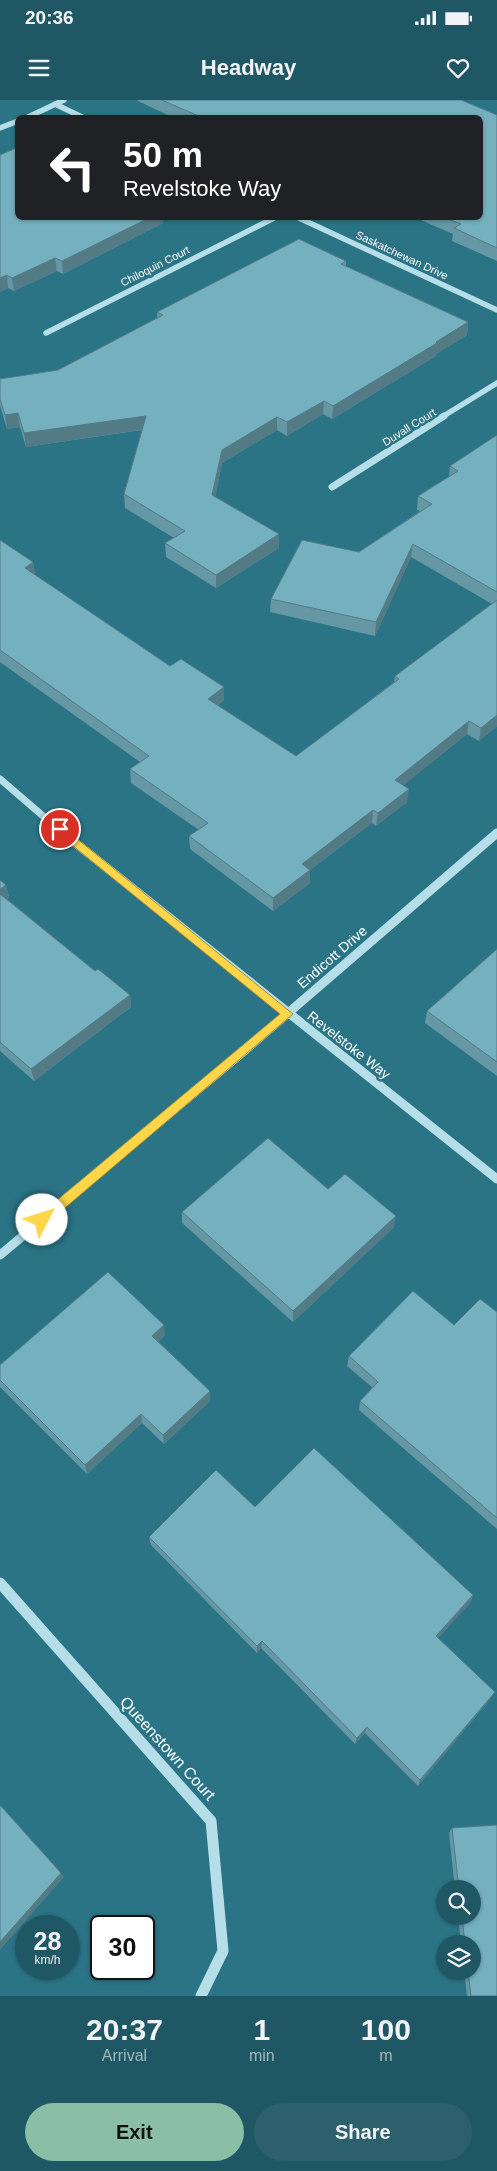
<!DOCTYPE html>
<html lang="en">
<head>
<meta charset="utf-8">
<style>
	:root { --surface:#205764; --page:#2d606d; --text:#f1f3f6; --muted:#a2b8bf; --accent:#8abfa5 }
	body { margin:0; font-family:Arial,sans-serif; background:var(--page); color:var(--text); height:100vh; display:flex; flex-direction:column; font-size:19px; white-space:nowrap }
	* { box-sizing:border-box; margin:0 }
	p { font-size:16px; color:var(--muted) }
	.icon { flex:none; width:28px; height:28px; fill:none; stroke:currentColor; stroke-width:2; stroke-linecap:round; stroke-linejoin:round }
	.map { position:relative; height:1896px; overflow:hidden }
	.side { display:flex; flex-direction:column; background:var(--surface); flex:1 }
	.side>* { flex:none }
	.guide { position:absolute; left:15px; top:15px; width:468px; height:105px; border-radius:8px; box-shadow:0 1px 4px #0004; background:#202124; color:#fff; overflow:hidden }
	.tools { position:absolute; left:436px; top:1780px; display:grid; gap:10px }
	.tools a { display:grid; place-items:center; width:45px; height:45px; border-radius:50%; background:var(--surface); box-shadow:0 1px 4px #0004; font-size:25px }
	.speed { position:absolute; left:15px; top:1815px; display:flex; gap:10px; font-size:25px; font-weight:700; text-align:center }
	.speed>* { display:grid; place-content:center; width:65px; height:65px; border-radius:50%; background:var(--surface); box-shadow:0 1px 4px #0004; line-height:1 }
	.speed small { font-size:12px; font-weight:400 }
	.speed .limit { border:2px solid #111; border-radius:8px; background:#fff; color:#111 }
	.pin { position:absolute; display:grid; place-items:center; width:42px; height:42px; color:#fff; margin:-21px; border:2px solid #fff; border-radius:50%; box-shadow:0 1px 5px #0007 }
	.me { position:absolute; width:55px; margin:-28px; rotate:50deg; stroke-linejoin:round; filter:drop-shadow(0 0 4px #0008) }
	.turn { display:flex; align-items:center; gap:18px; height:105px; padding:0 25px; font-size:22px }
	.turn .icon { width:65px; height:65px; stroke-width:2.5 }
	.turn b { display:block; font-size:35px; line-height:42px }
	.eta { display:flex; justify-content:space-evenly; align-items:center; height:85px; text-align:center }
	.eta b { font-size:30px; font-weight:600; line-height:35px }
	.cta { display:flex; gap:10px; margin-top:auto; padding:10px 25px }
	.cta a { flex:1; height:58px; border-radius:30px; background:var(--accent); color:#111; font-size:20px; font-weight:600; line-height:58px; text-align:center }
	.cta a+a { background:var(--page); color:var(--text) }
	.status { display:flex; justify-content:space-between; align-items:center; height:35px; padding:0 25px; background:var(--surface); direction:ltr }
	.status svg { height:14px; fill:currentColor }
	header { display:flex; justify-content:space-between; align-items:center; height:65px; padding:0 25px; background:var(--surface); font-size:22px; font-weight:600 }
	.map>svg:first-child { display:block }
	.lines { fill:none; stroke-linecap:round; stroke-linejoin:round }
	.minor-far3 { stroke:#b5dee8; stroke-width:5.5 }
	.minor-far2 { stroke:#b5dee8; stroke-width:7 }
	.minor-far1 { stroke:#b5dee8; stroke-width:9 }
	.minor { stroke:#b5dee8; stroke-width:11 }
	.wall { fill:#6597a4 }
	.shaded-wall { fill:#527b86 }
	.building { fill:#75b0bf; stroke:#527b86 }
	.route { fill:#ffd54a; stroke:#a68a30 }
	.labels { text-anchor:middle; stroke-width:5; stroke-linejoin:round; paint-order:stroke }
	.far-street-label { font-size:11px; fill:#fff; stroke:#2a7486 }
	.street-label { font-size:14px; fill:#fff; stroke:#2a7486 }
	.near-street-label { font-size:16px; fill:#fff; stroke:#2a7486 }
</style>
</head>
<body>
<div class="status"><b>20:36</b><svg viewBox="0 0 49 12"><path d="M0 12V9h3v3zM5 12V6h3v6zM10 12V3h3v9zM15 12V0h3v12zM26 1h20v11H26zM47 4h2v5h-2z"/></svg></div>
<header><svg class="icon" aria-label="menu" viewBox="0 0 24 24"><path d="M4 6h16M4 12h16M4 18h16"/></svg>Headway<svg class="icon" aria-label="heart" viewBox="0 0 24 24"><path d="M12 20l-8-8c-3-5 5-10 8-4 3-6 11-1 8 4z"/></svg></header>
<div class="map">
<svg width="497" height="1896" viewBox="0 0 497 1896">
	<rect width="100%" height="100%" fill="#2a7486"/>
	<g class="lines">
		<g class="minor-far3">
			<path d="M55,4l29,14"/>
			<path d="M26,18l38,-18"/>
			<path d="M0,28l18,-7"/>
			<path d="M299,118l198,92"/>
			<path d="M46,233l228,-115"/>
			<path d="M442,317l55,-34"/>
		</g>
		<g class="minor-far2">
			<path d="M332,387l112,-71"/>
			<path d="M0,679l50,43"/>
		</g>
		<g class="minor-far1">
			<path d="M48,721l449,358"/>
			<path d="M0,1155l244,-204 253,-218"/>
		</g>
		<path class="minor" d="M0,1483l211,238 12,130 -22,45"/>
	</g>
	<g class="wall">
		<path d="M138,0h323l36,15v146l-45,-20 1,-7 -37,-16h64v-100h-306l-36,-17z"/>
		<path d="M18,118h145v5l-100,51 -6,-3 -43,20 -6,-3 -8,4z"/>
		<path d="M346,161v5l122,56 -1,13 -31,19v2l-104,63 -9,-5 -36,22 -10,-6 -55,33 -7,34 64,37v14l-63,40 -50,-31 -1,-14 9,-5 -49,-30 -1,-14 18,-64 -116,17 -6,-20 -13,2 -7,-23v-27l58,-9 99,-52v-6z"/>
		<path d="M497,335v291l-18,15 -12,-7 -64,51 4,17 -31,24 -4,-3 -62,47v13l-37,28 -83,-62 -1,-13 10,-6 -68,-47 -1,-14 10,-7 -140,-100v-122l33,22 2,13 135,91 54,34 -7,6 79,50 98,-74 1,-6 97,-72 -81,-47 -36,79 -105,-24 1,-13 88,-47 61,-41 -3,-1 1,-14 31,-19 1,-11z"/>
		<path d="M0,780l6,5 3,13 -2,1 88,72 35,24 1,12 -97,74 -34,-30z"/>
		<path d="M497,849v127l-72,-53 2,-12z"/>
		<path d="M328,1089l66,38 -101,95 -111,-99v-11z"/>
		<path d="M497,1212v217l-138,-119 1,-9 13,-13 -26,-22 2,-10z"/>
		<path d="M165,1235l-7,7 52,59 -46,43 -22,-21 -55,51 -87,-87v-22z"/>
		<path d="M255,1407l218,88 -3,8 -32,35 53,60 -73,88 -53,-53 -10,11 -94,-96 -4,5 -106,-108 -2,-8z"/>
		<path d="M497,1725v171h-30l-3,-25h8v-27h-11l-3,-28h14v-27h-17l-6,-56 3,-5z"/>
	</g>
	<g class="shaded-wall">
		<path d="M149,118h14v5l-100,51 -1,-13z"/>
		<path d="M55,158l2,13 -43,20 -2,-13z"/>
		<path d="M7,175l1,13 -8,4v-14z"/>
		<path d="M468,222l-1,13 -31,19v2l-104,63 1,-13z"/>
		<path d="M324,301l-1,13 -36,22v-14z"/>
		<path d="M18,313l2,14 -13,2 -2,-14z"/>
		<path d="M146,316v13l-120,18 -2,-14z"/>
		<path d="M277,317v13l-55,33 -9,46 -1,-14 10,-45z"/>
		<path d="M279,434v14l-63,40v-13z"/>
		<path d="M413,444l-2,13 -36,79 1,-14z"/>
		<path d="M33,462l2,14 -10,-8z"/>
		<path d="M224,587v13l-16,13v-14z"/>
		<path d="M497,615v11l-18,15 2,-13z"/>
		<path d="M469,621l-2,13 -73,59 1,-13z"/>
		<path d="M409,689l-2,13 -31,24 2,-13z"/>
		<path d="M373,710l-1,13 -62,47v13l-37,28v-13l29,-34z"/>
		<path d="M6,785l3,13 -9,6v-15z"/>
		<path d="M130,895l1,12 -97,74 -3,-12z"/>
		<path d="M396,1116l-2,11 -101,95v-11z"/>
		<path d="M164,1225l1,10 -12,12 -1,-11z"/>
		<path d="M210,1291v10l-46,43 -1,-9z"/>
		<path d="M141,1314l1,9 -55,51 -2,-9z"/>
		<path d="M473,1495l-3,8 -36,40 2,-7z"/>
		<path d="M262,1541l-1,7 -4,5v-7z"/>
		<path d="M495,1592l-4,6 -73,88 2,-6z"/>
		<path d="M367,1627l-2,6 -10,11 2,-6z"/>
		<path d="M61,1773l3,4 -64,73v-8z"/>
	</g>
	<g class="building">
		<path d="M162,0h299l36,15v133l-43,-20 7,-4 -15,-6h34v-100h-277z"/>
		<path d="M16,48l2,1v69h131l-87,43 -7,-3 -43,20 -5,-3 -7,3v-123z"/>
		<path d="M299,139l47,22 -5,3 127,58 -32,20 1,1 -104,63 -9,-5 -37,21 -10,-5 -55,33 -10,45 67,39 -63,41 -51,-32 20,-12 -61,-37 22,-78 -122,17 -6,-20 -13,2 -5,-16v-20l58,-9 105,-55 -6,-3z"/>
		<path d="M497,335v157l-84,-48 -37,78 -105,-23 31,-59 57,12 73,-48 -14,-8 40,-25 -8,-5z"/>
		<path d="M0,440l33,22 -8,6 145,98 11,-7 43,28 -16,12 88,57 103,-77 -4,-3 102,-76v115l-16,13 -12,-7 -74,59 14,9 -31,24 -5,-3 -71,54 8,6 -37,28 -84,-62 19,-13 -78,-54 19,-13 -149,-106z"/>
		<path d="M0,780l6,5 -6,4z"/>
		<path d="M0,794l95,77 3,-2 32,26 -99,74 -31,-27z"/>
		<path d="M497,849v113l-70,-51z"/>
		<path d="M268,1038l60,51 17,-15 51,42 -103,95 -111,-99z"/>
		<path d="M108,1172l56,53 -12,11 58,55 -47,44 -22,-21 -56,51 -85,-85v-15z"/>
		<path d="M413,1191l41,34 26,-26 17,13v206l-137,-117 18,-19 -29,-26z"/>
		<path d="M314,1348l159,147 -37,41 59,56 -75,88 -53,-53 -10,11 -95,-97 -5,5 -108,-109 67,-67 39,37z"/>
		<path d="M0,1705l61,68 -61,69z"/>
		<path d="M497,1725v171h-26l-3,-25h4v-27h-7l-3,-28h10v-27h-13l-7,-61z"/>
	</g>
	<path class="route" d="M60,725l233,189 -247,210 -4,2 -4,-2 -2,-4 2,-4 242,-202 -224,-182 -1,-3z"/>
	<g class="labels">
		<g class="far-street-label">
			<text transform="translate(402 155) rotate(25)" y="4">Saskatchewan Drive</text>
			<text transform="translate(155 166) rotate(-27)" y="4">Chiloquin Court</text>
			<text transform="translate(409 327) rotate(-32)" y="4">Duvall Court</text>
		</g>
		<g class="street-label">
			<text transform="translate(332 857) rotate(-41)" y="5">Endicott Drive</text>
			<text transform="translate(349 945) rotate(38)" y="5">Revelstoke Way</text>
		</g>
		<g class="near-street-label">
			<text transform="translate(168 1648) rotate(48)" y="6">Queenstown Court</text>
		</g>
	</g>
</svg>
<div class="tools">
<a><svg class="icon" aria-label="search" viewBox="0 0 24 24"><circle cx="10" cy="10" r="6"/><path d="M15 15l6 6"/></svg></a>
<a><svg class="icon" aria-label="layers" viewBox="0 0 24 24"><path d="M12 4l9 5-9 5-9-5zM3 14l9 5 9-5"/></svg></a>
</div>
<div class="speed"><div>28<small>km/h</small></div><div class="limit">30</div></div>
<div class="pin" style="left:60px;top:729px;background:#d93025"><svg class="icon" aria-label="arrive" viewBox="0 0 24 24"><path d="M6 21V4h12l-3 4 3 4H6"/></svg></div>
<svg class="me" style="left:42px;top:1120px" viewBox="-20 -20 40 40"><circle r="19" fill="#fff"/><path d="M0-13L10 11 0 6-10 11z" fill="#ffd54a"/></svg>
<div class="guide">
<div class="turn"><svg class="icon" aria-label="left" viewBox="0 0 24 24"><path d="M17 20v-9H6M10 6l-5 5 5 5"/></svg><div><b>50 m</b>Revelstoke Way</div></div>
</div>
</div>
<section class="side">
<div class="eta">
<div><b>20:37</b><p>Arrival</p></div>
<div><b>1</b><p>min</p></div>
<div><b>100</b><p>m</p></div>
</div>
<div class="cta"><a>Exit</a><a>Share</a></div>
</section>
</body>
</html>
